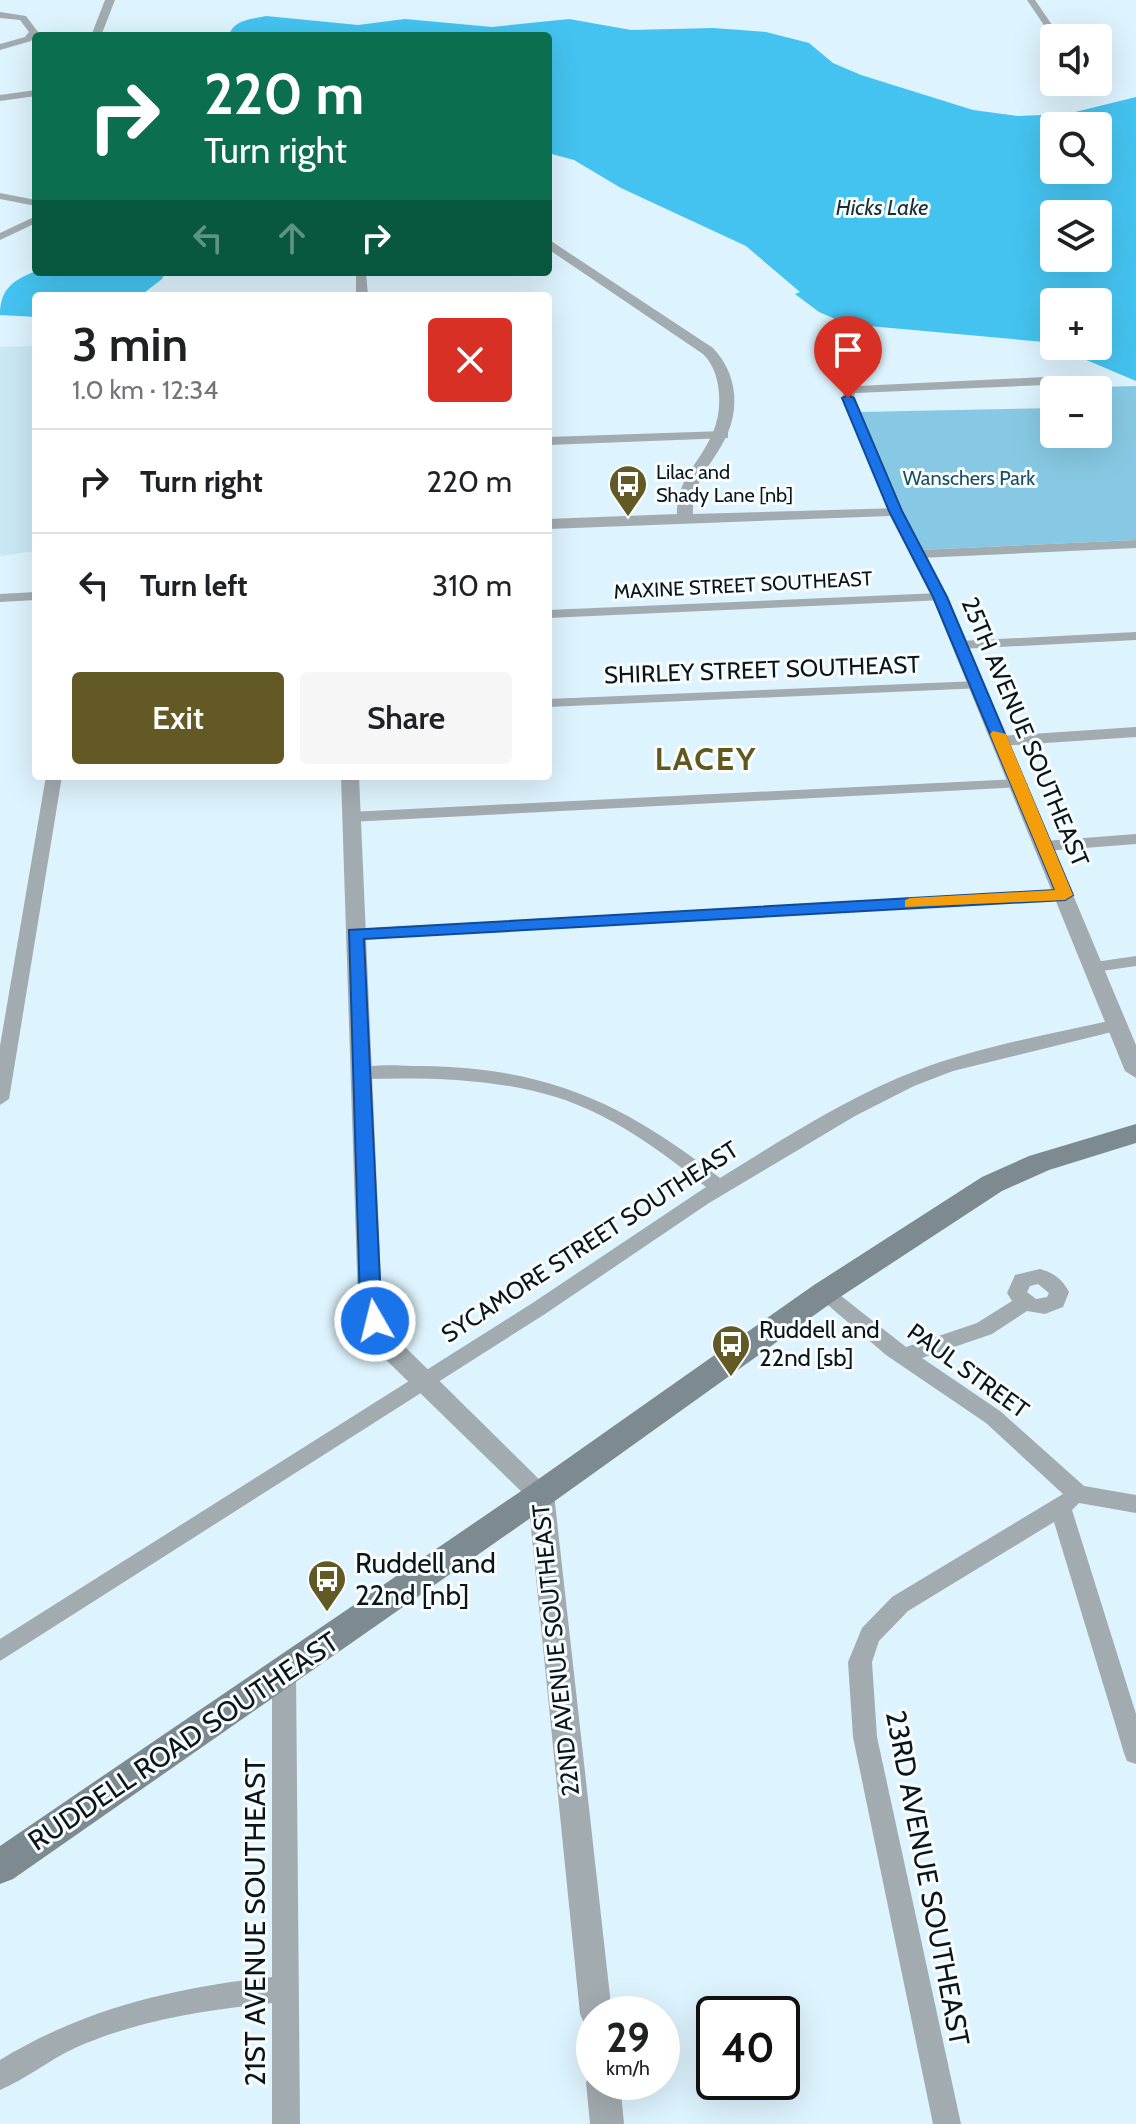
<!DOCTYPE html>
<html lang="en">
<head>
<meta charset="utf-8">
<style>
	:root { --surface:#fff; --page:#f6f6f6; --text:#202124; --muted:#757577; --line:#e0e0e0; --accent:#625925 }
	body { margin:0; font-family:Cabin,sans-serif; background:var(--page); color:var(--text); height:100vh; display:flex; flex-direction:column; font-size:30px; white-space:nowrap }
	* { box-sizing:border-box; margin:0 }
	p { font-size:26px; color:var(--muted) }
	.icon { flex:none; width:44px; height:44px; fill:none; stroke:currentColor; stroke-width:2; stroke-linecap:round; stroke-linejoin:round }
	.map { position:relative; flex:1; overflow:hidden }
	.drawer { position:absolute; left:32px; top:292px; width:520px; height:488px; display:flex; flex-direction:column; background:var(--surface); border-radius:8px; box-shadow:0 8px 32px #0002 }
	.drawer>* { flex:none }
	.hud { position:absolute; left:32px; top:32px; width:520px; height:244px; border-radius:8px; box-shadow:0 8px 32px #0002; background:#0b6e4f; color:#fff; overflow:hidden }
	.tools { position:absolute; left:1040px; top:24px; display:grid; gap:16px }
	.tools a { display:grid; place-items:center; width:72px; height:72px; border-radius:8px; background:var(--surface); box-shadow:0 8px 32px #0002; font-size:40px }
	.speed { position:absolute; left:576px; top:1996px; display:flex; gap:16px; font-size:40px; font-weight:700; text-align:center }
	.speed>* { display:grid; place-content:center; width:104px; height:104px; border-radius:50%; background:var(--surface); box-shadow:0 8px 32px #0002; line-height:1 }
	.speed small { font-size:20px; font-weight:400 }
	.speed .limit { border:4px solid #111; border-radius:12px; background:#fff; color:#111 }
	.pin { position:absolute; display:grid; place-items:center; width:68px; height:68px; color:#fff; margin:-82px -34px; border-radius:50% 50% 50% 0; rotate:-45deg; box-shadow:0 0 8px #0007 }
	.pin .icon { rotate:45deg }
	.me { position:absolute; width:88px; margin:-44px; rotate:352deg; stroke-linejoin:round; filter:drop-shadow(0 0 6px #0008) }
	.turn { display:flex; align-items:center; gap:28px; height:168px; padding:0 40px; font-size:36px }
	.turn .icon { width:104px; height:104px; stroke-width:2.5 }
	.turn b { display:block; font-size:56px; line-height:68px }
	.lanes { display:flex; align-items:center; height:76px; padding:0 40px; background:#0003; justify-content:center; gap:40px; direction:ltr }
	.lanes .off { opacity:.35 }
	.round { display:grid; place-items:center; flex:none; width:84px; height:84px; border-radius:8px; background:var(--page) }
	.overview { display:flex; align-items:center; justify-content:space-between; height:136px; padding:0 40px }
	h1 { font-size:48px; font-weight:600; line-height:60px }
	.action { display:flex; gap:16px; margin-top:auto; padding:16px 40px }
	.action a { flex:1; height:92px; border-radius:8px; background:var(--accent); color:#fff; font-size:32px; font-weight:600; line-height:92px; text-align:center }
	.action a+a { background:var(--page); color:var(--text) }
	ul { padding:0; list-style:none }
	li { display:flex; align-items:center; gap:24px; height:104px; padding:0 40px; border-top:2px solid var(--line) }
	li div { flex:1 }
	li b { display:block; font-size:30px }
	li em { font-style:normal }
	.map>svg:first-child { display:block }
	.built { fill:#c9e8f4 }
	.green { fill:#87c9e4 }
	.water { fill:#44c3f0; fill-rule:evenodd }
	.lines { fill:none; stroke-linecap:round; stroke-linejoin:round }
	.minor { fill:#a2abaf; fill-rule:evenodd }
	.tertiary { fill:#a2abaf; fill-rule:evenodd }
	.secondary { fill:#7d8a90; fill-rule:evenodd }
	.route { fill:#1a73e8; stroke:#114b97; stroke-width:2 }
	.slow { fill:#f59e0b }
	.labels { text-anchor:middle; stroke-width:6; stroke-linejoin:round; paint-order:stroke }
	.far-poi-label { font-size:20px; fill:#0d1518; stroke:#f8fdff; text-anchor:start }
	.far-park-label { font-size:20px; fill:#1a4e61; stroke:#f8fdff }
	.far-street-label { font-size:20px; fill:#0d1518; stroke:#f8fdff }
	.far-water-label { font-size:22px; font-style:italic; fill:#192e37; stroke:#f8fdff }
	.street-label { font-size:24px; fill:#0d1518; stroke:#f8fdff }
	.poi-label { font-size:24px; fill:#0d1518; stroke:#f8fdff; text-anchor:start }
	.near-poi-label { font-size:28px; fill:#0d1518; stroke:#f8fdff; text-anchor:start }
	.near-street-label { font-size:28px; fill:#0d1518; stroke:#f8fdff }
	.district-label { font-size:32px; font-weight:bold; letter-spacing:2px; fill:#62581c; stroke:#f8fdff }
</style>
</head>
<body>
<div class="map">
<svg width="1136" height="2124" viewBox="0 0 1136 2124">
	<rect width="100%" height="100%" fill="#ddf3fd"/>
	<path class="built" d="M36,346v205l-36,5v-209z"/>
	<path class="green" d="M1136,386v154l-218,10 -59,-138 195,-4v26h44v-47z"/>
	<g class="water">
		<path d="M266,16l92,9 47,-6 87,8 77,-8 62,11 82,-2 53,4 43,11 24,20 28,12 112,35 45,6 49,-2 69,-17v284l-92,-39 -197,-18 -28,-12 -24,-18 5,-2 -54,-46 -125,-58 -47,-28 -26,-7v-117h-311l-7,-4c7,-13 23,-13 36,-16zM1054,126h44v44h-44zM1054,214h44v44h-44zM1054,302h44v44h-44z"/>
		<path d="M36,271v1h129l-3,7 -22,17h-104v21l-36,-2c0,-26 13,-35 36,-44z"/>
	</g>
	<g class="lines">
		<g class="minor">
			<path d="M1027,0h8l26,38 -7,2z"/>
			<path d="M0,12l26,4 12,16 -7,9 -31,9v-6l25,-7 4,-5 -9,-12 -20,-2z"/>
			<path d="M36,90v6l-36,5v-6z"/>
			<path d="M0,193l36,7v6l-36,-7z"/>
			<path d="M36,216v7l-36,17v-7z"/>
			<path d="M356,272h10l2,24h-12z"/>
			<path d="M863,351l15,5 2,7 -20,14 -2,9 187,-9 6,4 -6,4 -190,8 -1,5 48,113 -7,4 -7,-4 -46,-113 7,-23 -10,-13v-6zM862,358l6,4 -12,7 -5,-10z"/>
			<path d="M724,431l4,1v6l-180,7v-8z"/>
			<path d="M1136,540v8l-217,10 -7,-4 7,-4z"/>
			<path d="M36,592v8l-36,2v-8z"/>
			<path d="M940,593l7,4 -2,3 -397,18v-8z"/>
			<path d="M1136,632v8l-176,9 -7,-4 7,-4z"/>
			<path d="M978,681l5,1v6l-435,19v-8z"/>
			<path d="M1136,727v10l-135,9 -8,-5 8,-5z"/>
			<path d="M46,776h16l-53,323 -9,6v-59z"/>
			<path d="M1020,779l8,5 -3,3 -675,35 -8,-5 8,-5z"/>
			<path d="M1136,834v10l-91,7 -8,-5 8,-5z"/>
			<path d="M1065,890l6,1 2,4 -2,4 -716,40 -8,-5 8,-5z"/>
			<path d="M1136,956v10l-41,6 -9,-5 9,-5z"/>
			<path d="M1118,1019l9,6 -3,4 -171,42 -39,15 -59,30 -146,87 -164,111 -545,347v-22l531,-335 175,-117c-34,-27 -68,-53 -106,-72 -73,-37 -159,-38 -239,-36l-6,-2 -3,-4 3,-4c20,-6 46,-3 67,-3 126,2 200,36 298,112 63,-39 129,-82 198,-108 64,-24 133,-36 200,-51z"/>
			<path d="M1040,1269c14,4 22,10 29,23l-6,15 -18,7 -18,-3 -35,23 -70,24 78,53 84,75 52,9v18l-57,-10 -7,7 64,204v50l-9,-3 -3,-8 -70,-231 -146,89 -29,30 -7,21 5,75 84,387h-28l-80,-387 -5,-75 14,-34 30,-31 171,-103 -77,-71 -100,-68 -72,-62 3,-5h14l75,59 71,-24 35,-22 -5,-8 8,-18zM1038,1284l11,9 -2,4 -11,2 -9,-7 3,-6z"/>
			<path d="M284,1662l8,3 4,7 4,452h-28v-121c-66,7 -135,17 -197,45 -26,12 -49,31 -75,42v-30c83,-51 176,-73 272,-83v-305l4,-7z"/>
		</g>
		<g class="tertiary">
			<path d="M105,0h10l-14,36h-10z"/>
			<path d="M548,239l165,109c12,13 19,27 21,45 5,57 -44,74 -41,121l208,-6 47,89 188,448v33l-11,-7 -193,-474 -42,-81 -342,13v-10l129,-5c-2,-47 46,-63 42,-120 -1,-15 -5,-29 -16,-40l-155,-105z"/>
			<path d="M341,776h18l23,527 17,38 155,153 58,520h-18v15l-9,-4 -5,-11 -52,-516 -147,-143 -18,-34 -5,-18z"/>
			<path d="M594,2069v13h26l4,42h-34l-4,-42z"/>
		</g>
		<path class="secondary" d="M1136,1124v19l-87,27 -47,21 -168,110 -282,202 -539,376 -13,5v-38l530,-361 284,-200 168,-108 47,-21z"/>
	</g>
	<path class="route" d="M848,395l6,3 48,113 45,86 126,298 -8,5 -701,39 17,364 4,18 -3,6h-14l-8,-24 -11,-373 706,-40 -122,-293 -44,-86 -47,-113z"/>
	<path class="slow" d="M993,731l13,3 67,161 -8,5 -160,7v-7l5,-2 145,-8 -65,-156z"/>
	<defs>
		<symbol id="bus-pin" viewBox="-11 -11 22 30"><path d="M0 17L-7.5 6A9.5 9.5 0 1 1 7.5 6Z" fill="#625925" stroke="#f8fdff"/><path d="M-5-6H5V4H4V6H2V4H-2V6H-4V4H-5ZM-3.5-4V0h7V-4ZM-3.5 1.2v1.5H-2V1.2ZM2 1.2v1.5H3.5V1.2Z" fill="#fff"/></symbol>
	</defs>
	<g fill-rule="evenodd">
		<use href="#bus-pin" x="606" y="462" width="44" height="60"/>
		<use href="#bus-pin" x="709" y="1322" width="44" height="60"/>
		<use href="#bus-pin" x="305" y="1557" width="44" height="60"/>
	</g>
	<g class="labels">
		<g class="far-poi-label">
			<text x="656" y="479">Lilac and<tspan x="656" dy="23">Shady Lane [nb]</tspan></text>
		</g>
		<g class="far-park-label">
			<text x="969" y="485">Wanschers Park</text>
		</g>
		<g class="far-street-label">
			<text transform="translate(743 585) rotate(-3)" y="7">MAXINE STREET SOUTHEAST</text>
		</g>
		<g class="far-water-label">
			<text x="882" y="215">Hicks Lake</text>
		</g>
		<g class="street-label">
			<text transform="translate(762 670) rotate(-2)" y="8">SHIRLEY STREET SOUTHEAST</text>
			<text transform="translate(1025 732) rotate(67)" y="8">25TH AVENUE SOUTHEAST</text>
			<text transform="translate(590 1242) rotate(-33)" y="8">SYCAMORE STREET SOUTHEAST</text>
			<text transform="translate(968 1371) rotate(36)" y="8">PAUL STREET</text>
			<text transform="translate(556 1650) rotate(-96)" y="8">22ND AVENUE SOUTHEAST</text>
		</g>
		<g class="poi-label">
			<text x="759" y="1338">Ruddell and<tspan x="759" dy="28">22nd [sb]</tspan></text>
		</g>
		<g class="near-poi-label">
			<text x="355" y="1573">Ruddell and<tspan x="355" dy="32">22nd [nb]</tspan></text>
		</g>
		<g class="near-street-label">
			<text transform="translate(183 1741) rotate(-34)" y="10">RUDDELL ROAD SOUTHEAST</text>
			<text transform="translate(928 1878) rotate(79)" y="10">23RD AVENUE SOUTHEAST</text>
			<text transform="translate(255 1922) rotate(-90)" y="10">21ST AVENUE SOUTHEAST</text>
		</g>
		<g class="district-label">
			<text x="706" y="770">LACEY</text>
		</g>
	</g>
</svg>
<div class="tools">
<a><svg class="icon" aria-label="sound" viewBox="0 0 24 24"><path d="M4 9h4l5-4v14l-5-4H4zM17 9q2 3 0 6"/></svg></a>
<a><svg class="icon" aria-label="search" viewBox="0 0 24 24"><circle cx="10" cy="10" r="6"/><path d="M15 15l6 6"/></svg></a>
<a><svg class="icon" aria-label="layers" viewBox="0 0 24 24"><path d="M12 4l9 5-9 5-9-5zM3 14l9 5 9-5"/></svg></a>
<a>+</a>
<a>−</a>
</div>
<div class="speed"><div>29<small>km/h</small></div><div class="limit">40</div></div>
<div class="pin" style="left:848px;top:398px;background:#d93025"><svg class="icon" aria-label="arrive" viewBox="0 0 24 24"><path d="M6 21V4h12l-3 4 3 4H6"/></svg></div>
<svg class="me" style="left:375px;top:1321px" viewBox="-20 -20 40 40"><circle r="17" fill="#1a73e8" stroke="#fff" stroke-width="3"/><path d="M0-11L8 9 0 5-8 9z" fill="#fff"/></svg>
<div class="hud">
<div class="turn"><svg class="icon" aria-label="right" viewBox="0 0 24 24"><path d="M7 20v-9h11M14 6l5 5-5 5"/></svg><div><b>220 m</b>Turn right</div></div>
<div class="lanes"><svg class="icon off" aria-label="left" viewBox="0 0 24 24"><path d="M17 20v-9H6M10 6l-5 5 5 5"/></svg><svg class="icon off" aria-label="ahead" viewBox="0 0 24 24"><path d="M12 20V5M6 11l6-6 6 6"/></svg><svg class="icon" aria-label="right" viewBox="0 0 24 24"><path d="M7 20v-9h11M14 6l5 5-5 5"/></svg></div>
</div>
<section class="drawer">
<div class="overview"><div><h1>3 min</h1><p>1.0 km · 12:34</p></div><a class="round" style="background:#d93025;color:#fff"><svg class="icon" aria-label="close" viewBox="0 0 24 24"><path d="M6 6l12 12M18 6L6 18"/></svg></a></div>
<ul>
<li><svg class="icon" aria-label="right" viewBox="0 0 24 24"><path d="M7 20v-9h11M14 6l5 5-5 5"/></svg><div><b>Turn right</b></div><em>220 m</em></li>
<li><svg class="icon" aria-label="left" viewBox="0 0 24 24"><path d="M17 20v-9H6M10 6l-5 5 5 5"/></svg><div><b>Turn left</b></div><em>310 m</em></li>
</ul>
<div class="action"><a>Exit</a><a>Share</a></div>
</section>
</div>
</body>
</html>
